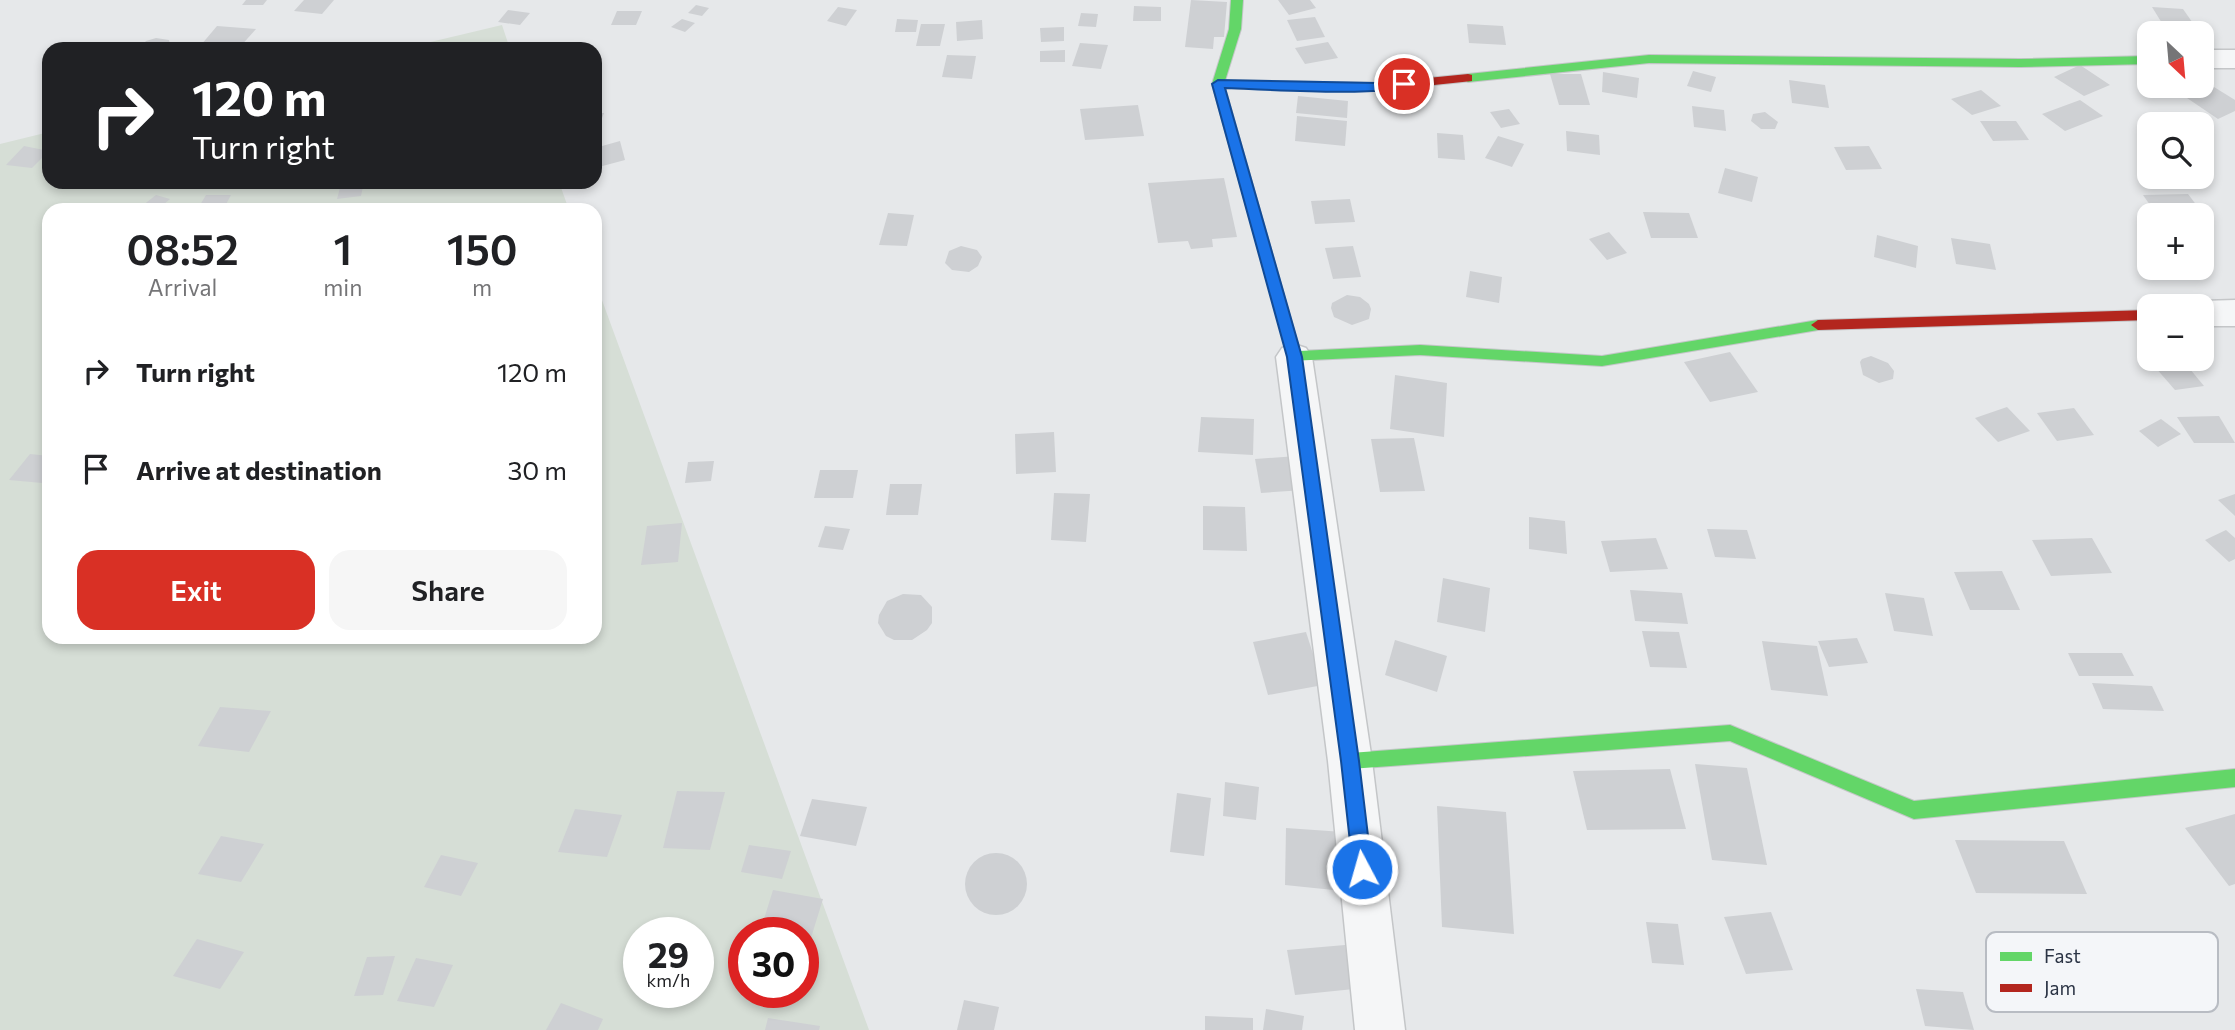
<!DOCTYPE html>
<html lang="en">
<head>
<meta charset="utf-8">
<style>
	:root { --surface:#fff; --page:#f6f6f6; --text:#202124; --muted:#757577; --accent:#d93025 }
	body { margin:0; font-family:Commissioner,sans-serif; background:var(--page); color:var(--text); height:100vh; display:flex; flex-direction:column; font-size:26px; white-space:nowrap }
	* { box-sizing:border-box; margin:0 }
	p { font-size:23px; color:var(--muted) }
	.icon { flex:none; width:38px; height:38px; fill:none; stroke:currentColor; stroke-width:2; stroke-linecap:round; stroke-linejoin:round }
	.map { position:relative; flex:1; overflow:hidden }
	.details { position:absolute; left:42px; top:203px; width:560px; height:441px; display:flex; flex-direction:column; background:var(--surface); border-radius:21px; box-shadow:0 4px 10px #0003 }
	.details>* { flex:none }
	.top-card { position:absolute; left:42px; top:42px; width:560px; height:147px; border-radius:21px; box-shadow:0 4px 10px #0003; background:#202124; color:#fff; overflow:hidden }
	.needle { width:46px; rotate:154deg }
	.tools { position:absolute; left:2137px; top:21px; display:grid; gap:14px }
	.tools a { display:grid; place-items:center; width:77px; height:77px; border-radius:14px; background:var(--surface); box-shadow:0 4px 10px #0003; font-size:35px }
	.speed { position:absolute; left:623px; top:917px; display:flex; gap:14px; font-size:35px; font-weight:700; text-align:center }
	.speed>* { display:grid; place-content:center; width:91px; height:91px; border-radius:50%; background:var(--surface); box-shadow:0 4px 10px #0003; line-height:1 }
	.speed small { font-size:18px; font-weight:400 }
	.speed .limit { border:10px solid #d22; background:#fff; color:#111 }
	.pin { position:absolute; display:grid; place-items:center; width:60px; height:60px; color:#fff; margin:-30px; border:4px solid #fff; border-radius:50%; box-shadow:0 2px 7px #0007 }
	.me { position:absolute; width:77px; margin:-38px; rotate:354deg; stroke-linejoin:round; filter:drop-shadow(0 0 5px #0008) }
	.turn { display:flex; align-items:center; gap:24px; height:147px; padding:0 35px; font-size:32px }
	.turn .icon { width:91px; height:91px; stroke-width:2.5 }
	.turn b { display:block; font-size:49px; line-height:60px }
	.eta { display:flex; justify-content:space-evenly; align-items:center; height:119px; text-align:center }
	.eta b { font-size:42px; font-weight:600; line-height:49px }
	.cta { display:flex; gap:14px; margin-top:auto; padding:14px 35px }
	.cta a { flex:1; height:80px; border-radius:21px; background:var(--accent); color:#fff; font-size:28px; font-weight:600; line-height:80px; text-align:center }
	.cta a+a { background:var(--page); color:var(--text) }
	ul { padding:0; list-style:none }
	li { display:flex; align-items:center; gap:21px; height:98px; padding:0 35px }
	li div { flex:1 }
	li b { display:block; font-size:26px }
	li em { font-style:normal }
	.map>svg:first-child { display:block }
	.green { fill:#d6ded6; fill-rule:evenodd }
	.building { fill:#ced0d3 }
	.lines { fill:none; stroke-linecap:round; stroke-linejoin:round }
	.street-casing { stroke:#c4c6c8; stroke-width:3 }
	.fast-casing { stroke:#c4c6c8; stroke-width:2 }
	.jam-casing { stroke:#c4c6c8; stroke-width:2 }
	.street { fill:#f5f6f7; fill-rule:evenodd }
	.fast { fill:#63d668; fill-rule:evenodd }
	.jam { fill:#b3261e; fill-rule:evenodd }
	.route { fill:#1a73e8; stroke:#114b97; stroke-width:2 }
	.key { fill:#f4f6f9; stroke:#b8bcc3; stroke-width:2 }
	.key-label { font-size:19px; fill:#2b3445 }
</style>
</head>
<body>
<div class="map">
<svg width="2235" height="1030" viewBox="0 0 2235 1030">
	<rect width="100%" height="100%" fill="#e6e8ea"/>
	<g class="green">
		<path d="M502,25l8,24h-109z"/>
		<path d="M49,132v50h510l10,28h-520v427h546v-356l274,749h-869v-886zM639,933h59v59h-59zM744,933h59v59h-59z"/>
	</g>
	<g class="building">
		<path d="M246,0h21l-4,5h-21z"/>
		<path d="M304,0h30l-12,14 -28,-3z"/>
		<path d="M1191,0l36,2 -3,35h-10l-1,12 -28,-2z"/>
		<path d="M1278,0h32l6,8 -27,7z"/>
		<path d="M696,5l13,3 -7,8 -14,-3z"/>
		<path d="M1134,6l27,1v14h-28z"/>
		<path d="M838,7l19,3 -11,16 -19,-5z"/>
		<path d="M2152,7l31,2 14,20 -32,-1z"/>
		<path d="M508,10l22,3 -10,12 -22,-3z"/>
		<path d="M617,11h25l-6,14h-25z"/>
		<path d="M1081,13l17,1 -2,13 -18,-1z"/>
		<path d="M1315,17l10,20 -28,4 -10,-21z"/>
		<path d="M682,19l13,4 -10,9 -14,-5z"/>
		<path d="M897,19l21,1 -2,12h-21z"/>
		<path d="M982,20l1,19 -26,2 -1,-19z"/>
		<path d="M921,24h24l-5,22h-24z"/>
		<path d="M1467,24l36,2 3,19 -37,-2z"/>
		<path d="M217,26l39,3 -17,19 -38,-3z"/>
		<path d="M1064,27v14l-23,1 -1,-14z"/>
		<path d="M156,38l13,2 1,4 -4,5h-28l8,-8z"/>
		<path d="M1328,42l10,16 -33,6 -10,-16z"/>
		<path d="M1080,43l28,2 -7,24 -29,-3z"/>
		<path d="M1065,50v12h-25v-11z"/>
		<path d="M947,55l29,1 -4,23 -30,-2z"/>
		<path d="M2080,65l30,20 -26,11 -30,-19z"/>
		<path d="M1693,71l23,6 -5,15 -24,-6z"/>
		<path d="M1603,72l36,6 -2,20 -35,-6z"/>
		<path d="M1550,74h31l9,31h-31z"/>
		<path d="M1789,80l36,5 4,23 -37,-5z"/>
		<path d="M2214,87l21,13v11l-17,8 -31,-21z"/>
		<path d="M1981,90l20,16 -29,9 -21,-16z"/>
		<path d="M1298,96l50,5 -1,17 -51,-5z"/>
		<path d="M2080,100l23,16 -38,15 -23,-17z"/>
		<path d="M1138,105l6,31 -59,4 -5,-31z"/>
		<path d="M1692,106l32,4 2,21 -32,-4z"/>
		<path d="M1509,109l11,15 -19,4 -11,-16z"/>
		<path d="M1765,112l13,10 -3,7h-14l-10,-8 2,-7z"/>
		<path d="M595,113h9l-9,23z"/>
		<path d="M1297,116l50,5 -2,25 -50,-5z"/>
		<path d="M1980,121h36l13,19 -36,1z"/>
		<path d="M1566,131l33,4 1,20 -33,-4z"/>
		<path d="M1437,133l26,2 2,25 -27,-2z"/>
		<path d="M1498,136l26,8 -12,23 -27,-9z"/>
		<path d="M620,141l5,19 -30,8v-20z"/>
		<path d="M24,146l25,5 -17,17 -26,-3z"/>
		<path d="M1869,146l13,23 -36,1 -12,-23z"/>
		<path d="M1725,168l33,9 -6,25 -34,-9z"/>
		<path d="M1224,178l13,59 -25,2 1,8 -22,2 -3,-8 -30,2 -10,-60z"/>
		<path d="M364,182l-3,14 -24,3 4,-15z"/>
		<path d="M2188,194l16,21h-47l-14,-20z"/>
		<path d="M156,195l14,4 -13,11 -19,-1z"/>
		<path d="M206,195h25l-8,15h-26z"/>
		<path d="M1350,199l5,23 -40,2 -4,-23z"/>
		<path d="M260,204l27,5v1h-32z"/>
		<path d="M1643,212l46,1 9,25h-47z"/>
		<path d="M888,213l26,2 -7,31 -28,-1z"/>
		<path d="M1609,232l18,21 -20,7 -18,-21z"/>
		<path d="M1877,235l41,11 -2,22 -42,-11z"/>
		<path d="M1951,238l39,6 6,26 -40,-6z"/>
		<path d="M961,246l16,4 5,7 -4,9 -9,6 -17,-2 -7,-7 4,-12z"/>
		<path d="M1353,246l8,31 -28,2 -8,-31z"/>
		<path d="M1470,271l32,6 -3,26 -33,-6z"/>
		<path d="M1347,295l13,2 9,7 2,5 -2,10 -17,6 -18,-8 -3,-9 1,-5z"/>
		<path d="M1730,352l28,40 -48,10 -26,-40z"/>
		<path d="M1871,356l17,7 6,8 -1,8 -14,4 -16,-8 -3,-13 2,-3z"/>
		<path d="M2185,363l19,23 -29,4 -20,-23z"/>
		<path d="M1395,375l52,8 -3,54 -54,-8z"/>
		<path d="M2007,407l23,24 -32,11 -23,-24z"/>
		<path d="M2074,408l20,27 -37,6 -20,-28z"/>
		<path d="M2219,416l16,27h-41l-17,-26z"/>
		<path d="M1201,417l53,2 -1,36 -55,-3z"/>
		<path d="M2161,419l20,15 -23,13 -19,-16z"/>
		<path d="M1054,432l2,40 -40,2 -1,-40z"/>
		<path d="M1414,438l11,53 -45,1 -9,-53z"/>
		<path d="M30,454l19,2v18l-7,9 -33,-3z"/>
		<path d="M1297,456l7,34 -43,3 -6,-34z"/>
		<path d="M714,461l-3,20 -26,2 3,-21z"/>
		<path d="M820,470h38l-5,28h-39z"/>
		<path d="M890,484h32l-4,31h-32z"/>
		<path d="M1054,493l36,1 -4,48 -35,-2z"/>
		<path d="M2235,494v22l-17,-16z"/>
		<path d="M1203,506l42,1 2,44 -44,-1z"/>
		<path d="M1529,517l36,4 2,33 -38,-5z"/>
		<path d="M682,523l-4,39 -37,3 6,-39z"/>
		<path d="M825,526l25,3 -7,21 -25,-3z"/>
		<path d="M1707,529l40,1 9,29 -41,-2z"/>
		<path d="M2226,530l9,8v21l-6,3 -24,-22z"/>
		<path d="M1656,538l12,31 -58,3 -9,-31z"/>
		<path d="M2092,538l20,35 -61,3 -19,-36z"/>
		<path d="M2002,571l18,39h-50l-16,-38z"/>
		<path d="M1443,578l47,10 -5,44 -48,-10z"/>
		<path d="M1630,590l52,3 6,31 -53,-3z"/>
		<path d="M1885,593l39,5 9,38 -39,-5z"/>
		<path d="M903,594l18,1 11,12v16l-5,7 -15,10h-18l-8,-4 -8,-13 1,-8 8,-14z"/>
		<path d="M1642,631l37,1 8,36 -37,-1z"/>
		<path d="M1306,632l17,53 -55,10 -15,-53z"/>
		<path d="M1857,638l11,25 -39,4 -11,-26z"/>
		<path d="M1395,640l52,16 -10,36 -52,-17z"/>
		<path d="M1762,641l55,5 11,50 -57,-6z"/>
		<path d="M2068,653h54l12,23h-55z"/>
		<path d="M2092,683l60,3 12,25 -61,-2z"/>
		<path d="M220,707l51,4 -22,41 -51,-6z"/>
		<path d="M1695,764l52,4 20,97 -55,-5z"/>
		<path d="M1670,769l16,60 -99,1 -14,-59z"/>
		<path d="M1225,782l34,5 -3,33 -33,-4z"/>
		<path d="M677,791l48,1 -15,58 -47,-2z"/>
		<path d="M1177,793l34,5 -7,58 -34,-4z"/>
		<path d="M812,799l55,8 -11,39 -56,-10z"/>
		<path d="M1437,806l69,6 8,122 -72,-7z"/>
		<path d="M575,809l47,6 -15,42 -49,-5z"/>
		<path d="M2235,814v70l-6,2 -44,-58z"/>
		<path d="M1286,828l57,4v59l-58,-6z"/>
		<path d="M221,836l43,8 -23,38 -43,-8z"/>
		<path d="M1955,840l109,1 23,53 -111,-1z"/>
		<path d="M749,845l42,6 -9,28 -41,-7z"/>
		<circle cx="996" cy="884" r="31"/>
		<path d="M441,855l37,8 -17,33 -37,-9z"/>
		<path d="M773,890l50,9 -13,42 -7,-1v-7l-43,-1z"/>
		<path d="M1771,912l22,58 -47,4 -22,-57z"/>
		<path d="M1646,922l32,2 6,41 -32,-2z"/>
		<path d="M197,939l47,13 -24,37 -47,-13z"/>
		<path d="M1345,945l9,44 -59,6 -8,-45z"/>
		<path d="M395,956l-12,39 -29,1 13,-39z"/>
		<path d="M416,958l37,7 -19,42 -37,-6z"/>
		<path d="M1916,989l47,3 11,38 -49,-4z"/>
		<path d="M964,1000l35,7 -5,23h-37z"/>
		<path d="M561,1003l42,16 -5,11h-52z"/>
		<path d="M1266,1009l38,7 -2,14h-39z"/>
		<path d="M1205,1016l48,2v12h-48z"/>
		<path d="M768,1018l52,8 -1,4h-54z"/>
	</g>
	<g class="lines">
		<defs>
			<g id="street">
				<rect x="2202" y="50" width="33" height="18"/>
				<path d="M2235,300v26h-33v-20h-13l13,-5z"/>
				<path d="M1294,344l12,4 6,9 60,404 33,269h-50l-27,-269 -52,-404 6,-9z"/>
			</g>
			<g id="fast">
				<path d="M1231,0h12l-2,29 -17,55 76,267 120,-6 182,11 216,-36 7,5 -7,5 -216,36 -182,-11 -131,6 -77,-277 17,-55z"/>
				<path d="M1649,55l371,4 129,-3v8l-129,3 -371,-4 -181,19 -6,-4 6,-4z"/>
				<path d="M1730,725l184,76 321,-32v18l-321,32 -184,-78 -380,28 -6,-2 -3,-6 3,-6 6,-2z"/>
			</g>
			<g id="jam">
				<path d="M1468,74l4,1v6l-95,10 -159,-3 -6,-4 6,-4 159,3z"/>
				<path d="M2149,310v10l-331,10 -7,-5 7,-5z"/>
			</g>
		</defs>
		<use href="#street" class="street-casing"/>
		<use href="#fast" class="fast-casing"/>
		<use href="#jam" class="jam-casing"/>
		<use href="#street" class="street"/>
		<use href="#fast" class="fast"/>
		<use href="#jam" class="jam"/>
	</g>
	<path class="route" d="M1218,80l159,3 27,-3 6,4c-16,14 -155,5 -185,4l77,269 57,404 13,108 -3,6 -7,3 -7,-3 -2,-6 -12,-108 -54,-404 -75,-273z"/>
	<rect x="1986" y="932" width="232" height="80" rx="10" class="key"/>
	<rect x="2000" y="952" width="32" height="9" fill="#63d668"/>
	<rect x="2000" y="984" width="32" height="8" fill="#b3261e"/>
	<g class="key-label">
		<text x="2044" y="963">Fast</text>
		<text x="2044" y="995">Jam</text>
	</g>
</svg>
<div class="tools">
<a><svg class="needle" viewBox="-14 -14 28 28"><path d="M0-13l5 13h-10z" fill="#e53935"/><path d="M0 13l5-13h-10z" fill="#757577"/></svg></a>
<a><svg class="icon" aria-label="search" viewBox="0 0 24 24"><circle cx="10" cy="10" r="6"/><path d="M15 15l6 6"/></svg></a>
<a>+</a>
<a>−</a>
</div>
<div class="speed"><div>29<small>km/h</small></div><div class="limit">30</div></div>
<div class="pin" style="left:1404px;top:84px;background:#d93025"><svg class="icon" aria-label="arrive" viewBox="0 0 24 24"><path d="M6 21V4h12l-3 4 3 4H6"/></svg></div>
<svg class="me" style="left:1362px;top:869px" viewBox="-20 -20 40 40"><circle r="17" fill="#1a73e8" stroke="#fff" stroke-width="3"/><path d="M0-11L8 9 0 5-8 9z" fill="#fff"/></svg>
<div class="top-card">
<div class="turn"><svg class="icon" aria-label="right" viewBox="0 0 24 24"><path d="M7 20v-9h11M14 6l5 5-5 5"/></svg><div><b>120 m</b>Turn right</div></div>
</div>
<section class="details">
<div class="eta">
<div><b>08:52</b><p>Arrival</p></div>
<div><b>1</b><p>min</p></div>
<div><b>150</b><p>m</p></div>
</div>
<ul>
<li><svg class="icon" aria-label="right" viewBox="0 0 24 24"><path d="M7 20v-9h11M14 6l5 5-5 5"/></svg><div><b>Turn right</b></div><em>120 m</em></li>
<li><svg class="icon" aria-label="arrive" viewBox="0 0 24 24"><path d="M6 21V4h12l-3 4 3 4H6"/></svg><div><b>Arrive at destination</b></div><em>30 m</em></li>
</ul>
<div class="cta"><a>Exit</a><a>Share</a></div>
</section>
</div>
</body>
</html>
